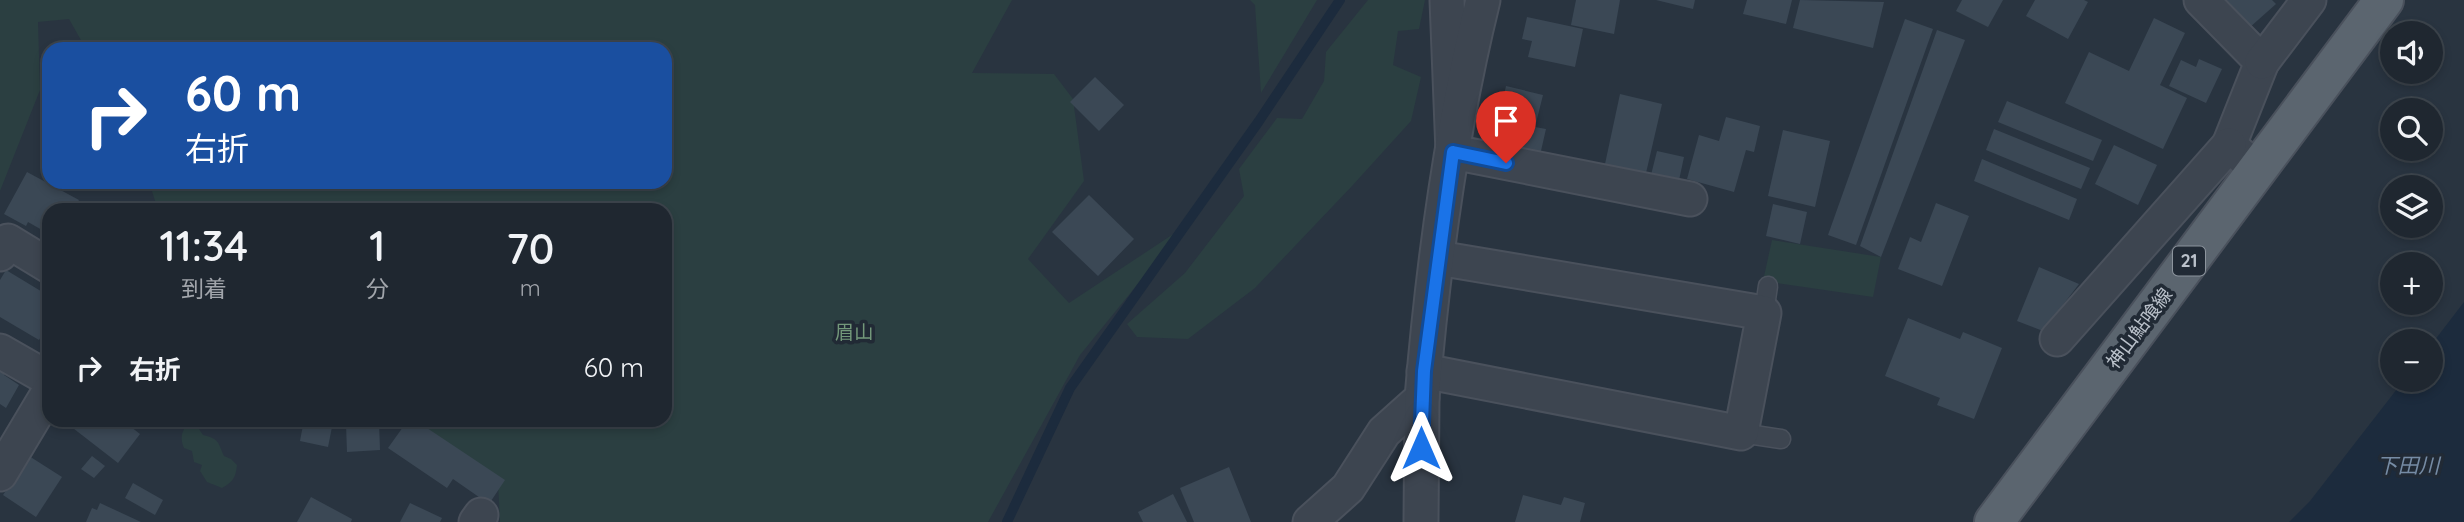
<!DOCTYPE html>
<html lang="ja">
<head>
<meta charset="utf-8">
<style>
	:root { --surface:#1f2730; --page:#272f38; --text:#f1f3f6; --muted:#a1a5ab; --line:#3c444c }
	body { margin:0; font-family:Quicksand,"Noto Sans JP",sans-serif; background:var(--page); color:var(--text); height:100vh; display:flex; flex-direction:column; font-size:26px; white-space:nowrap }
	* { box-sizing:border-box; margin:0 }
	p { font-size:23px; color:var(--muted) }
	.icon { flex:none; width:38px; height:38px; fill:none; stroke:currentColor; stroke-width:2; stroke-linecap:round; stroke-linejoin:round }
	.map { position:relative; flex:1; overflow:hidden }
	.details { position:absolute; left:42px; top:203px; width:630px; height:224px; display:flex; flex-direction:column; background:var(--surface); border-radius:21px; box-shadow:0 4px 10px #0003,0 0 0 2px var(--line) }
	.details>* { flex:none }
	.hud { position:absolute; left:42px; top:42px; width:630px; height:147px; border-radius:21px; box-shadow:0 4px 10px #0003,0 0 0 2px var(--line); background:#1a4fa0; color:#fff; overflow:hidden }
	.buttons { position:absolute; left:2380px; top:21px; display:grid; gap:14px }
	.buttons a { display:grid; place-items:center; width:63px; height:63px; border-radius:50%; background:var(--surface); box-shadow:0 4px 10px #0003,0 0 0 2px var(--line); font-size:35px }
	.pin { position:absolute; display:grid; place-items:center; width:60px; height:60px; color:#fff; margin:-72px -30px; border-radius:50% 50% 50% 0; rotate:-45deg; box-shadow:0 0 7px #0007 }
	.pin .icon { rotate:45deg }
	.me { position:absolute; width:77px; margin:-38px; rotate:0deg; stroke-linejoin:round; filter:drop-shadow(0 0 5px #0008) }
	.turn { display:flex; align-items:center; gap:24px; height:147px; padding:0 28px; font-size:32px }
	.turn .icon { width:91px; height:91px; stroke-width:2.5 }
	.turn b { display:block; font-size:49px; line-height:60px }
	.eta { display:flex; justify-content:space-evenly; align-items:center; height:119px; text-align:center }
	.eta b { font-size:42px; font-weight:600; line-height:49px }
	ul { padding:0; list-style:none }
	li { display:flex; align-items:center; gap:21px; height:91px; padding:0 28px }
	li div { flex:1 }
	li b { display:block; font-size:26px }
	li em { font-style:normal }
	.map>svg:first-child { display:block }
	.green { fill:#2b3f41 }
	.water { fill:#1c2b3d }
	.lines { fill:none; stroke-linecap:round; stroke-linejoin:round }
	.stream { stroke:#1c2b3d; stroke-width:10 }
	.building { fill:#3b4855 }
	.service-casing { stroke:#4a515c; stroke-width:21 }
	.minor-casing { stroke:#4a515c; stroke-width:37 }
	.primary-casing { stroke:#4a515c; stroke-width:42 }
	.service { stroke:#3d4550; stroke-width:18 }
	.minor { stroke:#3d4550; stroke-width:33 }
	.primary { stroke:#5b656f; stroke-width:38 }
	.route-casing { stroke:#114b97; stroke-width:18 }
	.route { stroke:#1a73e8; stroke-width:12 }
	.labels { text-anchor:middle; stroke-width:7; stroke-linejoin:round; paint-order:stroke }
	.shield { fill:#212a35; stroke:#8c949d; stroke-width:2 }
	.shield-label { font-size:18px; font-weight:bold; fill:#bac1ca }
	.street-label { font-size:19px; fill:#bac1ca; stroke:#212a35 }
	.park-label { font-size:19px; fill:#73987a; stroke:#212a35 }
	.water-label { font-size:21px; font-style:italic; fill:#768ca5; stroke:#212a35 }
</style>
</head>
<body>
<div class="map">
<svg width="2464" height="522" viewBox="0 0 2464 522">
	<rect width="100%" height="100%" fill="#293440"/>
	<g class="green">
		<path d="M0,0h1012l-40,73 82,1 19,25 11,82 -56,78 41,44 115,-76 -104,128 -92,167h-488l-2,-40 -82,-62h249v-210h-507l-9,-28h516v-133h-579l-17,-30 -31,3 2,68 -40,101z"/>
		<path d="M1250,0h67l-56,93 -6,-88z"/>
		<path d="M1368,0h57l-6,29 -21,2 -5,34 28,12 -10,44 -59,65 -97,102 -67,51 -51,-2 -10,-13 58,-51 59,-77 -5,-27 38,-51 25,1 22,-38 2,-29z"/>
		<path d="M1772,240l109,17 -8,40 -110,-16z"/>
		<path d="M188,424l9,2 6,9c17,4 15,8 21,21l7,3 6,6c-1,12 -4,17 -15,23l-15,-6 -7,-11 2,-6 -8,-3 -2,-11 -8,-3c-4,-9 -3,-17 4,-24z"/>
	</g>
	<path class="water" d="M2464,302v220h-175l21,-21 94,-121h27v-35z"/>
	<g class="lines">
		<path class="stream" d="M1007,522l63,-134 189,-267 81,-121"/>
	</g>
	<g class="building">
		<path d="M1576,0h44l-6,34 -43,-9z"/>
		<path d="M1656,0h39l-2,9z"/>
		<path d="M1747,0h45l-6,24 -43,-10z"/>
		<path d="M1800,0l84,2 -11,46 -80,-20z"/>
		<path d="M1962,0h41l-15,27 -32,-16z"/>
		<path d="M2035,0h49l4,2 -20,37 -42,-23z"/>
		<path d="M2215,0h57l4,4 -27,24z"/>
		<path d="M1527,17l56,12 -8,38 -47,-10 4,-16 -10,-2z"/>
		<path d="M2154,18l31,15 -25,52 27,13 -24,51 -98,-46 24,-51 40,19z"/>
		<path d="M1905,19l28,10 -77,216 -28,-10z"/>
		<path d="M1937,30l28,10 -84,217 -21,-11z"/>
		<path d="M2199,59l23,10 -16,34 -37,-17 12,-26 15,7z"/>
		<path d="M1095,77l29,28 -25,26 -29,-29z"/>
		<path d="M1506,86l37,9 -8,32 11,2 -8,35 -47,-11z"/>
		<path d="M1620,94l42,10 -16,69 -41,-9z"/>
		<path d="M2007,101l95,39 -9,21 -95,-39z"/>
		<path d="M1726,117l34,9 -6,26 -8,-2 -12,42 -47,-13 12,-44 20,6z"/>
		<path d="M1994,129l96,39 -9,21 -95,-39z"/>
		<path d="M1783,130l47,11 -15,66 -47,-11z"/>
		<path d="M2114,145l43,20 -19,40 -43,-21z"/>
		<path d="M1657,151l27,6 -6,28 -28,-6z"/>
		<path d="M1982,159l95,40 -8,21 -95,-39z"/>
		<path d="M27,172l52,28 -6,10h-24v24l-21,-12 -2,4 -22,-12z"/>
		<path d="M1089,195l45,44 -36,37 -46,-44z"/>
		<path d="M1936,203l33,13 -27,70 -44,-17 12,-32 11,5z"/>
		<path d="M1773,204l34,8 -7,32 -34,-8z"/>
		<path d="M2039,267l40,17 -36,47 -26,-10z"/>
		<path d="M6,270l43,26v28l-10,16 -39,-23v-37z"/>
		<path d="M1908,318l52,21 3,-7 39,16 -28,71 -37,-14 3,-7 -55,-22z"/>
		<path d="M0,364l8,5 -4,6 15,10 -13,23 -6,-4z"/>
		<path d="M73,420h49l18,14 -22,29 -49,-38z"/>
		<path d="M304,420l29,2 -5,25 -28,-6z"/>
		<path d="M408,420h7l90,60 -16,24 -36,-25 -6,9 -59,-40z"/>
		<path d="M379,422l1,28 -33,2 -1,-28z"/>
		<path d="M29,456l33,21 -26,40 -33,-22z"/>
		<path d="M92,456l13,10 -11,12 -13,-9z"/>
		<path d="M1229,467l22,55h-57l-14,-34z"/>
		<path d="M133,483l30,17 -8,15 -30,-17z"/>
		<path d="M1173,494l14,28h-44l-5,-10z"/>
		<path d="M1523,495l38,10 3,-8 21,6 -5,19h-65z"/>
		<path d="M311,497l41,22 -1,3h-54z"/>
		<path d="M100,503l41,19h-55l6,-14 5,2z"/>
		<path d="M410,503l32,15 -2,4h-40z"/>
	</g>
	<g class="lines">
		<defs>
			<g id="service">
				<path d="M1764,313l4,-27"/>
				<path d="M1741,433l40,6"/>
			</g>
			<g id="minor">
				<path d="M1447,0l6,152 237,47"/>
				<path d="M2201,0l61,62 -33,83 16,14"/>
				<path d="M2262,62l47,-62"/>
				<path d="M0,254l8,-13 41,25"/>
				<path d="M2057,339l172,-194"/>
				<path d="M0,351l49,28"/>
				<path d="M1424,371l317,62 23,-120 -326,-55"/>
				<path d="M0,474l49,-82"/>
				<path d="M476,522l5,-7"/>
				<path d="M1310,522l38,-34 36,-56 38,-34c11,-133 29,-269 61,-398"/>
				<path d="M1421,522l1,-124"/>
			</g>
			<path id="primary" d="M1994,522l390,-522"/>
		</defs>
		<use href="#service" class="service-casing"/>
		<use href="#minor" class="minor-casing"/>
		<use href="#primary" class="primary-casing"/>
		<use href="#service" class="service"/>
		<use href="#minor" class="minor"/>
		<use href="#primary" class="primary"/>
	</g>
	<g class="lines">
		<defs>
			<path id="route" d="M1421,448l3,-77 29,-219 53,11"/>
		</defs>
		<use href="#route" class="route-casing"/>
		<use href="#route" class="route"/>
	</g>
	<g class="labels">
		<rect class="shield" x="2173" y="246.5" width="32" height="29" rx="5"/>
		<g class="shield-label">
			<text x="2189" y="267">21</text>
		</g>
		<g class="street-label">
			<text transform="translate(2139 328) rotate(-53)" y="7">神山鮎喰線</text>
		</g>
		<g class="park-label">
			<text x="854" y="339">眉山</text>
		</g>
		<g class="water-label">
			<text x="2408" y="473">下田川</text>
		</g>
	</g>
</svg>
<div class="buttons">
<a><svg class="icon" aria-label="sound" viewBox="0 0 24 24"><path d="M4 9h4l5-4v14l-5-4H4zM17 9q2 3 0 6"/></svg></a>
<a><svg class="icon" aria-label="search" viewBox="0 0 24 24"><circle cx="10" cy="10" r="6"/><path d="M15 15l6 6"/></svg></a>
<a><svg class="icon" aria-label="layers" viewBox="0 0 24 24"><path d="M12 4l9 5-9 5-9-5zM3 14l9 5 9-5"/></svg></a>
<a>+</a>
<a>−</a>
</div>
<div class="pin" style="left:1506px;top:163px;background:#d93025"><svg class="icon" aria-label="arrive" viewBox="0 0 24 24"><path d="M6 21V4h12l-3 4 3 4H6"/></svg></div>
<svg class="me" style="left:1421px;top:448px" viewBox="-20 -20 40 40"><path d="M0-17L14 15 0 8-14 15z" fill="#1a73e8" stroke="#fff" stroke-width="4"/></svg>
<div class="hud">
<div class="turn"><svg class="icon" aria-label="right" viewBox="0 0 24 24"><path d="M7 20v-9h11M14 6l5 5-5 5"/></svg><div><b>60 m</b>右折</div></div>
</div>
<section class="details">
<div class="eta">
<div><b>11:34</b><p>到着</p></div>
<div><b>1</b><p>分</p></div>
<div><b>70</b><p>m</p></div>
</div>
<ul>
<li><svg class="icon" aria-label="right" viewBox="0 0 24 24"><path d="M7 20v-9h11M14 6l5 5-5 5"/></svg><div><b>右折</b></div><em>60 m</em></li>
</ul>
</section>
</div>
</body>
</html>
